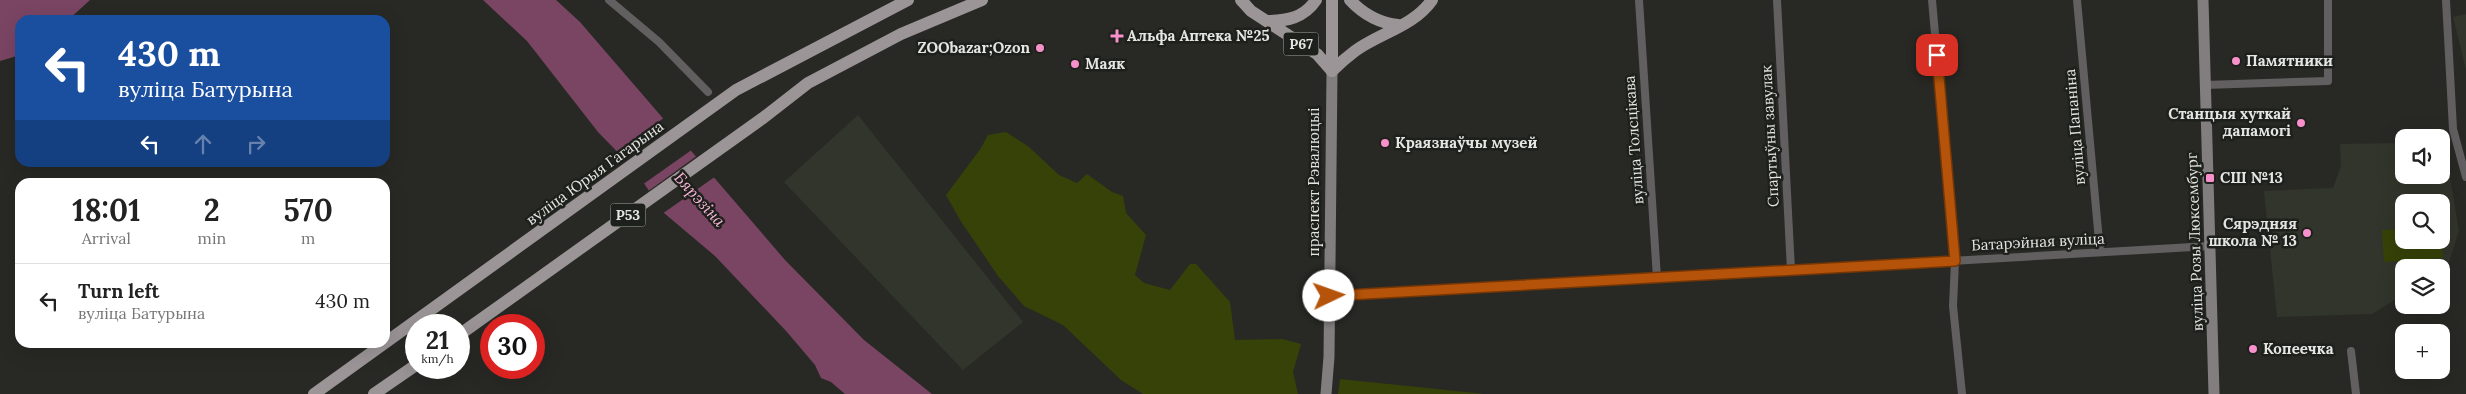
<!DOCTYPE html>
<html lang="en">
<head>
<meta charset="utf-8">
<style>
	:root { --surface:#fff; --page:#f2f2f2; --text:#222; --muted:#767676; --line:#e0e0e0 }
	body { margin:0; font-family:Lora,serif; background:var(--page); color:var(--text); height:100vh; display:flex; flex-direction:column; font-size:19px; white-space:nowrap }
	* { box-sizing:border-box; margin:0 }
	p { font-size:16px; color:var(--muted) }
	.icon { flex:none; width:28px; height:28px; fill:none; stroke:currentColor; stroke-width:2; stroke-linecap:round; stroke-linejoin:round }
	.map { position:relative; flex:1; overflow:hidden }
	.drawer { position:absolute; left:15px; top:178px; width:375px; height:170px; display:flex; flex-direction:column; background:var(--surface); border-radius:15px; box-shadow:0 5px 20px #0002 }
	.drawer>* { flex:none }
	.banner { position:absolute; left:15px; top:15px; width:375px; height:152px; border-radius:15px; box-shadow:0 5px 20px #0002; background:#1a4fa0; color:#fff; overflow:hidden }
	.buttons { position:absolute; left:2395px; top:129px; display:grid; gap:10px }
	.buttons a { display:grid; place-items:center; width:55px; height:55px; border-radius:10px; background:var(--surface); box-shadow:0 5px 20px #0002; font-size:25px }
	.speed { position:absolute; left:405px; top:314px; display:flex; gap:10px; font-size:25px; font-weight:700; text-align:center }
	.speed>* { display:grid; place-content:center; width:65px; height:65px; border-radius:50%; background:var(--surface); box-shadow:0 5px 20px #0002; line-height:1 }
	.speed small { font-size:12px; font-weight:400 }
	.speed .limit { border:8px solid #d22; background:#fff; color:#111 }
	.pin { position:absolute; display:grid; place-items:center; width:42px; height:42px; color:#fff; margin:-21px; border-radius:10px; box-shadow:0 2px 8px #0006 }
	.me { position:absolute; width:55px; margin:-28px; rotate:87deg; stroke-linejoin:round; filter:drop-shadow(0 0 4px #0008) }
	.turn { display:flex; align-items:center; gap:18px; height:105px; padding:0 20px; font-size:22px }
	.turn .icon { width:65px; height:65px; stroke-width:2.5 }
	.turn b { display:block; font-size:35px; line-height:42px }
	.lanes { display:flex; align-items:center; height:48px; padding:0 20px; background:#0003; justify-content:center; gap:25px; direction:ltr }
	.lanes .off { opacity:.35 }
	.eta { display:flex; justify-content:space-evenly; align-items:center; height:85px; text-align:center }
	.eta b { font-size:30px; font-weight:700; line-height:35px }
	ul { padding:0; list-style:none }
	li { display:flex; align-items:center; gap:15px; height:75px; padding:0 20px; border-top:1px solid var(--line) }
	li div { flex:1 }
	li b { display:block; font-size:19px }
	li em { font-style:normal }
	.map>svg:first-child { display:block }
	.built { fill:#32352b; fill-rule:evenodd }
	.green { fill:#364208 }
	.water { fill:#7a4563 }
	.pier { fill:#282924 }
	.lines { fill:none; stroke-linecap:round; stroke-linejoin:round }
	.street { stroke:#625f60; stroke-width:8 }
	.secondary { stroke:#827e80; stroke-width:11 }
	.primary { stroke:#9b9598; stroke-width:12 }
	.route-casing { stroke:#753606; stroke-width:12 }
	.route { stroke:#b45309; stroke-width:9 }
	.poi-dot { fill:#f890cc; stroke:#1e201b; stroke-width:2 }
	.labels { text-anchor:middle; stroke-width:5; stroke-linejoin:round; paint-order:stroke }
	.shield { fill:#1e201b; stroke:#a9aba7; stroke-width:1 }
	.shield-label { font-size:14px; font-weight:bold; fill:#e5e6e3 }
	.poi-label { font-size:15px; font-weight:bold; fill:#e5e6e3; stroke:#1e201b; text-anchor:start }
	.street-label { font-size:15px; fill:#e5e6e3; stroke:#1e201b }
	.water-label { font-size:16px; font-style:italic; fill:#f9b5da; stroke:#1e201b }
</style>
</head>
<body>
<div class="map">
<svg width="2466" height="394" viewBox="0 0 2466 394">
	<rect width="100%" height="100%" fill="#282924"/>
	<g class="built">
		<path d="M2466,14v56l-13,-53z"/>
		<path d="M858,115l165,207 -60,48 -179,-188z"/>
		<path d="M2441,142h3l15,89 -11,35 -7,4v-2h-37v26l-32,20 -95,3 -13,-126 69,-3 8,-22 -1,-22 64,-1v32h37zM2404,202h37v38h-37z"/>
	</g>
	<g class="green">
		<path d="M1006,132l23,15 30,28 18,8 10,-9 25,18 11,4 3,17 20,22 -11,40 9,8 26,7 20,-26h6l34,38 5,38 47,-1 19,5 -8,28 5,22h-155l-22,-14 -58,-55 -39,-19 -26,-30 -38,-56 -14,-25 35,-47 7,-13z"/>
		<path d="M2404,229v11h37v-8l2,26 -59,4 -2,-32z"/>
		<path d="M1340,379l145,15h-147z"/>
	</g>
	<g class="water">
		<path d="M0,0h90l-22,20h-48v35l-20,6z"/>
		<path d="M483,0h73l24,22 205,238 79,80 68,54h-87l-14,-12 -10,-4 -6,-13 -28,-33 -72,-76 -51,-43 -29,-43 -37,-38 -71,-91z"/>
	</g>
	<g class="pier">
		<path d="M665,117l28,32 -51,36 -9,-13 -18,-18z"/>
		<path d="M698,155l18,21 -54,38 -15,-22z"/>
	</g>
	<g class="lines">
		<g class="street">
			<path d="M609,0l50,42 49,50"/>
			<path d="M1639,0l18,278"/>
			<path d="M1777,0l14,270"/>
			<path d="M1932,0l23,261 -2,45 9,88"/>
			<path d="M2077,0l23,252"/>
			<path d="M2446,0l7,129 13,48"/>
			<path d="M2205,85l123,-4v-81"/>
			<path d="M1329,297l881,-51"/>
			<path d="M2351,351l5,43"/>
		</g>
		<g class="secondary">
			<path d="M2203,0l11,394"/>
			<path d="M1326,394l3,-37 3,-286"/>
		</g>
		<g class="primary">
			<path d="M1241,0l10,11 66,43 15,17"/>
			<path d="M1350,0c13,14 29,23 48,25"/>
			<path d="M1267,21c20,0 37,-3 49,-21"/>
			<path d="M1332,71c7,-7 15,-14 23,-20 25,-18 59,-25 77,-51"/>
			<path d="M1332,71v-71"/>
			<path d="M459,335l304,-217 45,-35 93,-49 81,-34"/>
			<path d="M314,394l422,-304 172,-90"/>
			<path d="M374,394l42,-29"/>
		</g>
	</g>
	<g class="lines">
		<defs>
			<path id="route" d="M1329,296l626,-35 -18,-206"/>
		</defs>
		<use href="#route" class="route-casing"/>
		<use href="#route" class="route"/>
	</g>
	<g class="poi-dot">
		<path d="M1114.5 28.5h5v5h5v5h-5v5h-5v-5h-5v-5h5z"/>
		<circle cx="1040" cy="48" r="5"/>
		<circle cx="2236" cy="61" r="5"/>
		<circle cx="1075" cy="64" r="5"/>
		<circle cx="2301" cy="123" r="5"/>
		<circle cx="1385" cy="143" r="5"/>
		<rect x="2205" y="173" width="10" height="10" rx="2.5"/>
		<circle cx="2307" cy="233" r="5"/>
		<circle cx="2253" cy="349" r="5"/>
	</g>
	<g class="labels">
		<g class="shield">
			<rect x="1283.5" y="32.5" width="35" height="23" rx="4"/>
			<rect x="610.5" y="203.5" width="35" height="23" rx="4"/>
		</g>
		<g class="shield-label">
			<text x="1301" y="49">Р67</text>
			<text x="628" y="220">Р53</text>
		</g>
		<g class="poi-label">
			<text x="1127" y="41">Альфа Аптека №25</text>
			<text x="1030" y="53" text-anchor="end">ZOObazar;Ozon</text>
			<text x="2246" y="66">Памятники</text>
			<text x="1085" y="69">Маяк</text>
			<text x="2291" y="119" text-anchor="end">Станцыя хуткай<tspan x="2291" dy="17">дапамогі</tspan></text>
			<text x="1395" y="148">Краязнаўчы музей</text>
			<text x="2220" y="183">СШ №13</text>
			<text x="2297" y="229" text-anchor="end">Сярэдняя<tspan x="2297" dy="17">школа № 13</tspan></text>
			<text x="2263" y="354">Копеечка</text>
		</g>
		<g class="street-label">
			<text transform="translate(2075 127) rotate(-95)" y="5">вуліца Папаніна</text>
			<text transform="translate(1770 136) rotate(-93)" y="5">Спартыўны завулак</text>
			<text transform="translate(1634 140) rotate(-94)" y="5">вуліца Толсцікава</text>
			<text transform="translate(595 173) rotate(-36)" y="5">вуліца Юрыя Гагарына</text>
			<text transform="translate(1314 182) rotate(-90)" y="5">праспект Рэвалюцыі</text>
			<text transform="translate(2038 242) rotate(-3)" y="5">Батарэйная вуліца</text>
			<text transform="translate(2195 242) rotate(-92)" y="5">вуліца Розы Люксембург</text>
		</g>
		<g class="water-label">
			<text transform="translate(700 199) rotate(48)" y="6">Бярэзіна</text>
		</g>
	</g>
</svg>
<div class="buttons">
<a><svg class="icon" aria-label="sound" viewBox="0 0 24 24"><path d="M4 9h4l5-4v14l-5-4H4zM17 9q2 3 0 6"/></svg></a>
<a><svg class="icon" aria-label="search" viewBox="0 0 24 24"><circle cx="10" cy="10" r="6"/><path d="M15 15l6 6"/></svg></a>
<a><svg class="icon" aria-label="layers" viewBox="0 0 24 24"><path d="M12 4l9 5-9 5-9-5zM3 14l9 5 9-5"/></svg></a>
<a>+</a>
</div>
<div class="speed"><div>21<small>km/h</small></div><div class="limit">30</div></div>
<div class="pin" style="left:1937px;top:55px;background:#d93025"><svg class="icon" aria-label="arrive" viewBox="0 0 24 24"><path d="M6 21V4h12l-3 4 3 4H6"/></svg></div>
<svg class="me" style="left:1329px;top:296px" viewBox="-20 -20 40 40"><circle r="19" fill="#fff"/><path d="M0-13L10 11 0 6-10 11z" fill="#b45309"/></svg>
<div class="banner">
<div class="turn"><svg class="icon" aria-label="left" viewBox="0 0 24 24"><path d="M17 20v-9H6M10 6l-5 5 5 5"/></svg><div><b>430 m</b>вуліца Батурына</div></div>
<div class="lanes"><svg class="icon" aria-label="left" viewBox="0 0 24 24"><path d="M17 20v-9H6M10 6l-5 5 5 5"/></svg><svg class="icon off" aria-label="ahead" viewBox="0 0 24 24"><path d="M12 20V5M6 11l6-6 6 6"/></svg><svg class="icon off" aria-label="right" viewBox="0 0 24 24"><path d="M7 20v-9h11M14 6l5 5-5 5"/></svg></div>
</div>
<section class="drawer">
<div class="eta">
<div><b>18:01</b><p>Arrival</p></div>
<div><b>2</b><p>min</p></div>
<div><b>570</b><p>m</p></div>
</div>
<ul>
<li><svg class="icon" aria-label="left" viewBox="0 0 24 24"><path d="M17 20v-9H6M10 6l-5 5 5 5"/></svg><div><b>Turn left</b><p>вуліца Батурына</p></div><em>430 m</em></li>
</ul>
</section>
</div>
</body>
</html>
